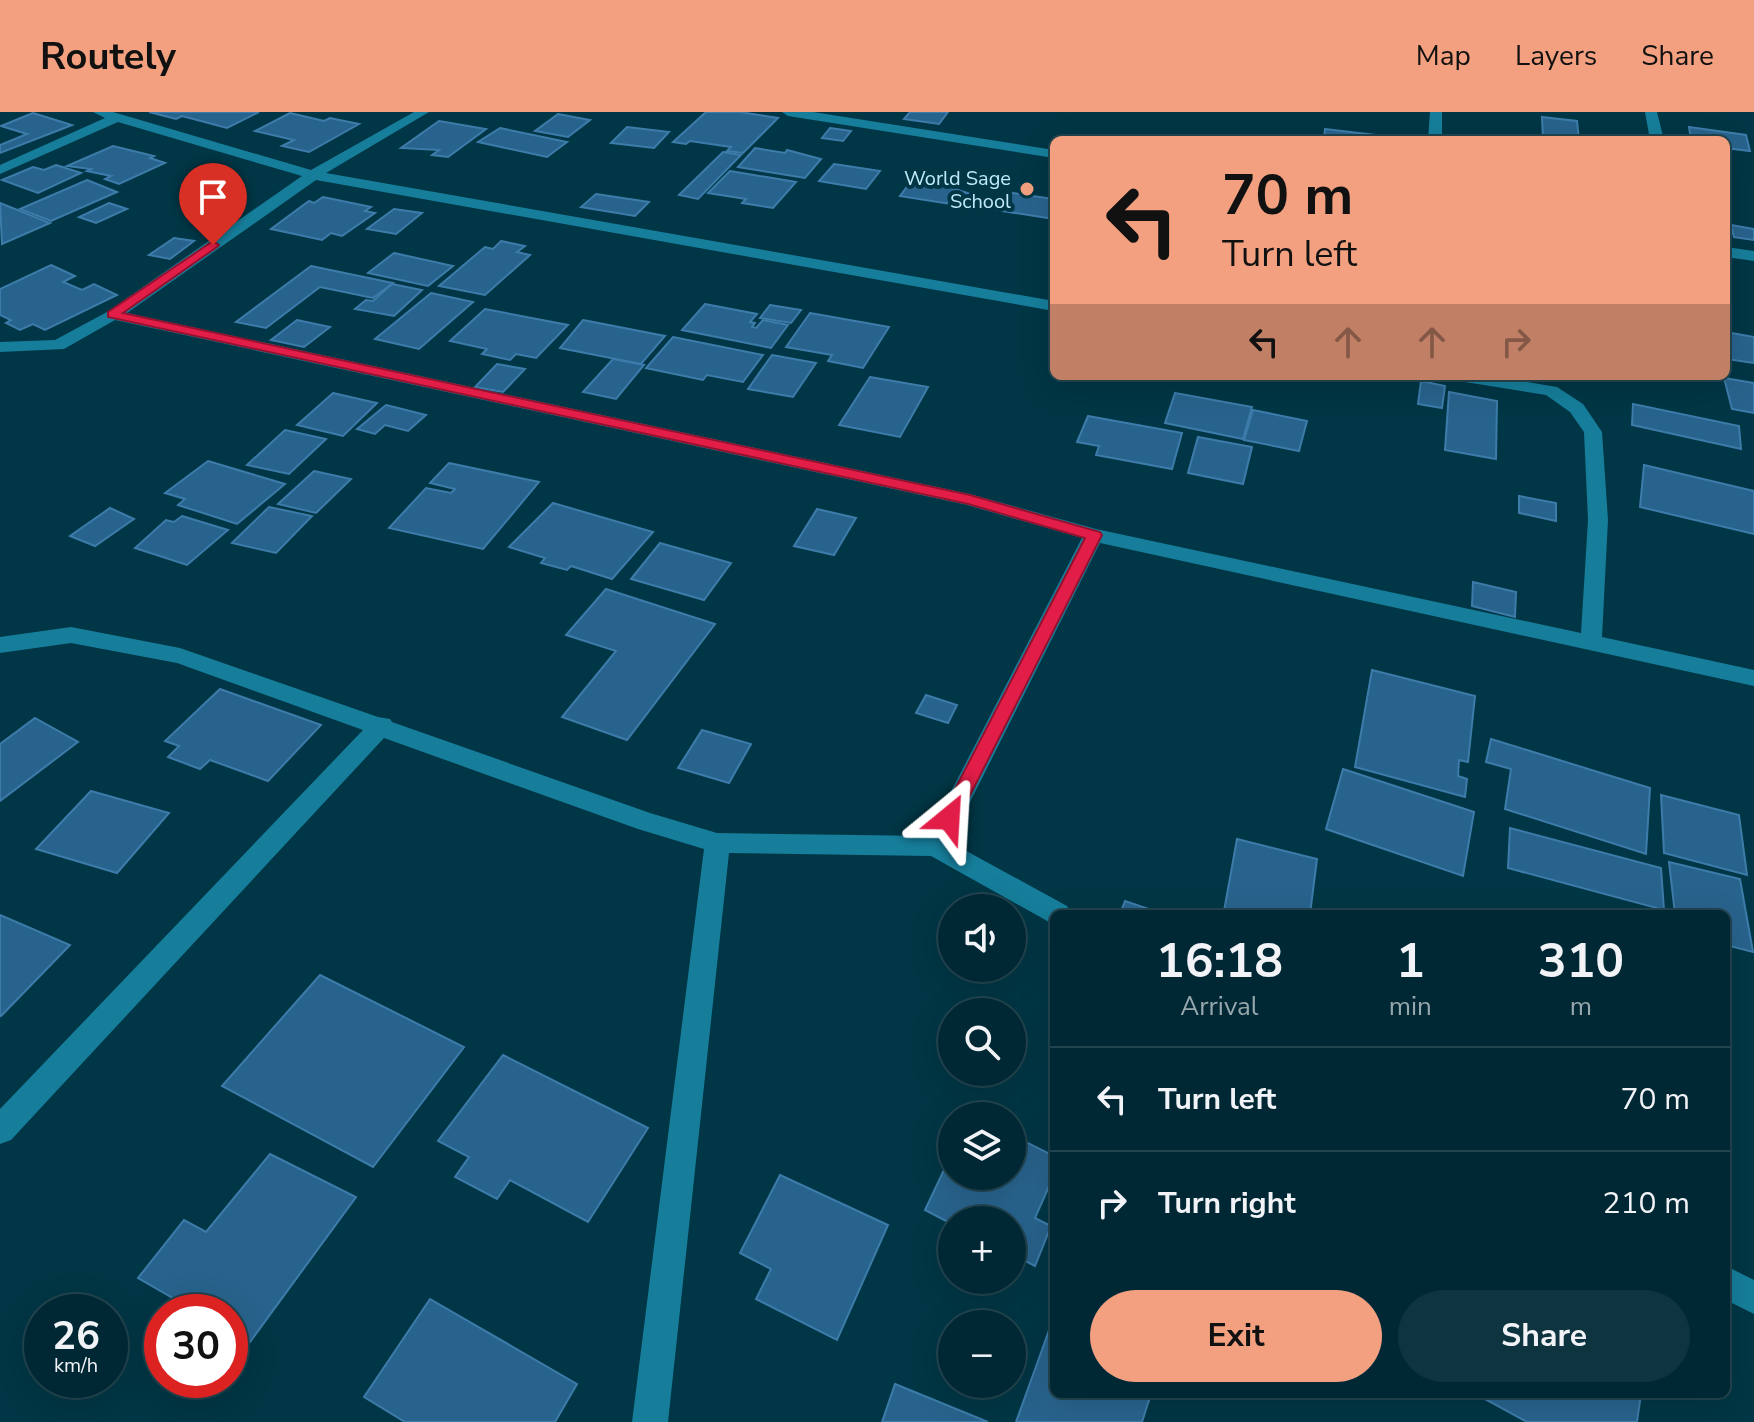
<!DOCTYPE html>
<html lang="en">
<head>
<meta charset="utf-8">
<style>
	:root { --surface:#002834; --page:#0e3440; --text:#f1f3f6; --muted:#95a6ac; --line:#22444f; --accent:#f2a07f }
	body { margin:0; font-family:"Nunito Sans",sans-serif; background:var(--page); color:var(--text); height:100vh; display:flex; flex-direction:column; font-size:30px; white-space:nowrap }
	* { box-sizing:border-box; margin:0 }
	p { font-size:26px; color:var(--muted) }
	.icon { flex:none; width:44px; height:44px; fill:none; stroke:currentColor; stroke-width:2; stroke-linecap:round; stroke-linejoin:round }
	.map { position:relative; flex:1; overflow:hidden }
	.sheet { position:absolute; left:1050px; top:798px; width:680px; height:488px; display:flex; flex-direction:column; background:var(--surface); border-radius:12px; box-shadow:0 8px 32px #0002,0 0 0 2px var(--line) }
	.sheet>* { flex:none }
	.guide { position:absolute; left:1050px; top:24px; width:680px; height:244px; border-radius:12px; box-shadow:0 8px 32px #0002,0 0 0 2px var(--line); background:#f2a07f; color:#111; overflow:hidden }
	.tools { position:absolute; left:938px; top:782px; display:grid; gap:16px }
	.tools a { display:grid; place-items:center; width:88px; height:88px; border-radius:50%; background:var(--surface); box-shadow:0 8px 32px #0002,0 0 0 2px var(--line); font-size:40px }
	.speed { position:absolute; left:24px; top:1182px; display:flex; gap:16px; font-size:40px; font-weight:700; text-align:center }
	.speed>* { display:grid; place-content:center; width:104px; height:104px; border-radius:50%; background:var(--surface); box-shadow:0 8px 32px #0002,0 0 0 2px var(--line); line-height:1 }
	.speed small { font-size:20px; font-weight:400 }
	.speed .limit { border:12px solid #d22; background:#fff; color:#111 }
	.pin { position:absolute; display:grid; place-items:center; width:68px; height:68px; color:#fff; margin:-82px -34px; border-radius:50% 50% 50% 0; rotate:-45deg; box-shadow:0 0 8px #0007 }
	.pin .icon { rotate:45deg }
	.me { position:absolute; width:88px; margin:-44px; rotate:27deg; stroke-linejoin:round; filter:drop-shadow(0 0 6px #0008) }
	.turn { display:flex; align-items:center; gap:28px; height:168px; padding:0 40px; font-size:36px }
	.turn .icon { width:104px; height:104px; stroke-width:2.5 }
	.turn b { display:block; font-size:56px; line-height:68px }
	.lanes { display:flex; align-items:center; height:76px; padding:0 40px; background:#0003; justify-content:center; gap:40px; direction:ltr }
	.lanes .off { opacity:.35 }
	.eta { display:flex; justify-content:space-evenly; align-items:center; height:136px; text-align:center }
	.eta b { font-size:48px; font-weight:700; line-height:56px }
	.cta { display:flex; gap:16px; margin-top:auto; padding:16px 40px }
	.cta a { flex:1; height:92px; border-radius:48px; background:var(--accent); color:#111; font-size:32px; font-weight:700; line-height:92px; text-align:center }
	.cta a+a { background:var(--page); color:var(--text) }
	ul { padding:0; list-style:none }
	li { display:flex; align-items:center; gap:24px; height:104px; padding:0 40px; border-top:2px solid var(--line) }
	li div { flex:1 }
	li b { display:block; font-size:30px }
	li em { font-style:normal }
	header { display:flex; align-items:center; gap:48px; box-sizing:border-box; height:112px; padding:0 40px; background:var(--accent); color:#111 }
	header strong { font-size:38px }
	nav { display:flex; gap:44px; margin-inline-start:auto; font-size:28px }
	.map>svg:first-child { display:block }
	.building { fill:#28638d; stroke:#3d7caa; stroke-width:2 }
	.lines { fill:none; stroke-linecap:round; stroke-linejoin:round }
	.minor { fill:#167e9b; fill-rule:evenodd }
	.route { fill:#e11d48; stroke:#92132f; stroke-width:2 }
	.poi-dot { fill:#f2a07f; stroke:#003645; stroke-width:3 }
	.labels { text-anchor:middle; stroke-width:8; stroke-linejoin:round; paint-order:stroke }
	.far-poi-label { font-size:20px; fill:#c0eafa; stroke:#003645; text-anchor:end }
</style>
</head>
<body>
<header>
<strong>Routely</strong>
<nav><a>Map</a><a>Layers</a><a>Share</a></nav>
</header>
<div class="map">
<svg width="1754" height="1310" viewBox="0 0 1754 1310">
	<rect width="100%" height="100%" fill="#003645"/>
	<g class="building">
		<path d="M149,0h110l-32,16 -45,-12 -6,3z"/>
		<path d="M706,0h34l38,6 -35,35 -16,-2 4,-4 -41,-6 -4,3 -13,-2z"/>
		<path d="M910,0h38l-9,12 -35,-5z"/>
		<path d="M33,1l39,12 -72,28v-8l27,-11 -26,-8z"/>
		<path d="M290,1l34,8 6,-3 29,6 -50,28 -27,-6 12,-6 -39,-9z"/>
		<path d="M558,2l32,6 -22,17 -33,-6z"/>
		<path d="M1542,5l35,4 2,19h-36z"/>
		<path d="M439,9l47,8 -38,28 -16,-2 7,-5 -38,-2z"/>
		<path d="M627,15l42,5 -15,16 -43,-5z"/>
		<path d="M1689,15l57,8 4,16 -24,-3v-8h-35z"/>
		<path d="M500,16l67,14 -20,15 -69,-15z"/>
		<path d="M830,16l21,3 -8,10 -21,-3z"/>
		<path d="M1325,17l76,9v2h-77z"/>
		<path d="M113,34l41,10 -4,2 15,5 -46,21 -14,-5 6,-3 -24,-5 4,-2 -24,-3z"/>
		<path d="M755,36l30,5 2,-3 34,9 -16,19 -67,-11z"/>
		<path d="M723,40l18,3 -43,44 -19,-4z"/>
		<path d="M834,52l46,7 -14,18 -47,-8z"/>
		<path d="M56,53l25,8 -43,20 -36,-13 31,-13 11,3z"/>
		<path d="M730,59l66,11 -23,26 -31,-5 4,-4 -38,-6z"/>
		<path d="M915,64l37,5 -4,6 23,7 -8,12 -63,-10z"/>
		<path d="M87,68l30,12 -66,29 -31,-12z"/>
		<path d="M1006,80l48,7v20l-58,-9z"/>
		<path d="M596,82l53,8 -14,14 -54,-9z"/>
		<path d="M323,85l48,10 -6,4 10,2 -33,23 -11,-3 -9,7 -51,-11 38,-28 5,2z"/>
		<path d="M0,91l50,20 -48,21z"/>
		<path d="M109,91l18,6 -31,14 -17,-6z"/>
		<path d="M394,97l28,4 -26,21 -29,-5z"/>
		<path d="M1731,113l23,4v11l-20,-3z"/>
		<path d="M174,126l20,3 -24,18 -21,-4z"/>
		<path d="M501,129l24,5 -8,6 13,3 -45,40 -46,-9 46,-39 8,2z"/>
		<path d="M394,141l59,13 -25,20 -60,-13z"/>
		<path d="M51,153l24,11 -12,6 19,8 12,-6 23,11 -72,35 -12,-6 -13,6 -14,-7 5,-3 -11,-5v-26z"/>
		<path d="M311,154l82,17 -20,15 -53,-11 -54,41 -30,-6z"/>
		<path d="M392,172l30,6 -28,26 -39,-7 11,-9 7,1z"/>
		<path d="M431,181l42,9 -54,47 -44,-10z"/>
		<path d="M705,192l52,10 -7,8 5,1 -3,4 4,1 7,-8 25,5 -17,23 -89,-18z"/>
		<path d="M770,193l31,5 -10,13 -31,-5z"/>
		<path d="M485,197l83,16 -32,33 -20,-4 -6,6 -28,-6 5,-5 -37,-8z"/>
		<path d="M810,201l79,14 -26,41 -35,-7 4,-6 -46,-8z"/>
		<path d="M297,208l33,7 -26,20 -33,-7z"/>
		<path d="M583,208l82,16 -24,28 -81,-16z"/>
		<path d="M1726,220l28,5v26l-28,-4z"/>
		<path d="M673,225l90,18 -20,27 -36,-7 -4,5 -57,-12z"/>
		<path d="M772,243l44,8 -23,34 -45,-8z"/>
		<path d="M613,247l31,6 -28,34 -33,-7z"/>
		<path d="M497,252l28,5 -22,23 -28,-5z"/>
		<path d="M870,265l58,10 -28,50 -61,-12z"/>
		<path d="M1724,266l30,5v30l-22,-4z"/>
		<path d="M1421,269l24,5 -3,22 -24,-4z"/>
		<path d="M1449,280l48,9 -1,58 -51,-9z"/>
		<path d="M333,281l44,10 -34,33 -46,-11z"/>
		<path d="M1175,281l77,14 -9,32 -78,-16z"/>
		<path d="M1633,292l106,22 2,23 -109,-24z"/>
		<path d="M386,293l40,10 -18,16 -23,-6 -10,9 -18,-5z"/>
		<path d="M1253,298l54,11 -8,30 -55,-11z"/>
		<path d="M1088,304l94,17 -10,36 -76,-14 3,-9 -22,-4z"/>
		<path d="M285,318l41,9 -37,35 -42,-9z"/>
		<path d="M1198,325l54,10 -9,37 -55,-11z"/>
		<path d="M208,349l77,23 -48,40 -59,-19 7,-6 -20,-6z"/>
		<path d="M449,351l90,19 -56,67 -94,-21 37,-40 25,5 4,-4 -25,-6z"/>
		<path d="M1644,353l110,26v43l-114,-27z"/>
		<path d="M314,359l37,8 -35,34 -38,-9z"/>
		<path d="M1519,384l37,7v18l-37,-8z"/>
		<path d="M553,391l100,29 -41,47 -41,-13 -4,4 -26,-7 4,-5 -36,-11z"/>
		<path d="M269,395l43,9 -36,37 -44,-10z"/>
		<path d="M110,396l24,11 -39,27 -25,-10z"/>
		<path d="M817,397l39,9 -22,37 -40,-9z"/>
		<path d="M182,404l46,14 -41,35 -52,-17 31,-28 8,2z"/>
		<path d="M660,431l71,20 -27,37 -73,-21z"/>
		<path d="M1473,470l43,10 -1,25 -43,-11z"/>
		<path d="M606,477l109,35 -88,116 -65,-23 54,-66 -50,-16z"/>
		<path d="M1372,558l103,26 -7,66 -9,-2 -1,16 9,3 -2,18 -110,-30z"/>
		<path d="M220,577l101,36 -53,56 -58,-21 -10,9 -32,-12 11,-11 -14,-5z"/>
		<path d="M926,583l31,10 -9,18 -32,-10z"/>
		<path d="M35,606l43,24 -78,59v-57z"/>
		<path d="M702,618l49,14 -22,39 -51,-15z"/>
		<path d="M1491,627l159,49 -4,66 -141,-45 6,-40 -25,-7z"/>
		<path d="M1343,657l131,43 -11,64 -137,-47z"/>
		<path d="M91,679l78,22 -52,60 -81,-24z"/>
		<path d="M1661,683l78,20 8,60 -83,-22z"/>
		<path d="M1510,716l151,40 3,42 -156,-42z"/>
		<path d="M1237,727l80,20 -7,55h-73l-13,-3z"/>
		<path d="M1669,750l71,17 13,73 -27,-7v-31h-51z"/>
		<path d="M1125,789l38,13h-43z"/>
		<path d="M0,803l70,30 -69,71 -1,-1z"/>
		<path d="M320,863l144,72 -91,120 -151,-81z"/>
		<path d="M503,943l145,73 -60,94 -78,-42 -13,19 -42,-22 14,-20 -31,-16z"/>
		<path d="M1012,1023l42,21v19l-19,43 16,8 -16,40 -23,-12v-34h-60v4l-27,-14 27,-57v23h60z"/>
		<path d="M270,1042l86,43 -106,145 -20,-11v-19h-33l-59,-34 46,-58 22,12z"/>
		<path d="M780,1063l108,50 -51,115 -81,-41 15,-30 -31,-16z"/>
		<path d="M430,1187l147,85 -22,38h-150l-41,-25z"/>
		<path d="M1052,1210l2,72h97l-9,28h-126z"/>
		<path d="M895,1272l93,38h-106z"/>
		<path d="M1476,1282h165l-4,28h-110z"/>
	</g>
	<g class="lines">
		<g class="minor">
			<path d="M93,0h20l198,58 103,-58h15l-103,61 728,128v10l-738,-131 -189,133 843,181 126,35 485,104 7,-113 -4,-88 -14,-20 -24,-17 -87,-14 -9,-5h41l66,11 26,17 19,28 6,88 -6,117 152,33v16l-654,-143 -150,299 117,64 4,8h-17v10l-5,-2 -118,-66 -202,-3 -61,569h-36l72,-573 -66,-20 -254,-91 -373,402 -11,4v-35l363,-379 -186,-67 -106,-20 -71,10v-16l71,-10 109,21 198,69 12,2 2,3 258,91 67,20 211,3 154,-298 -115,-33 -852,-185 -51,29 -64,3v-10l55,-2 52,-28 195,-136 -184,-54 -118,52v-9l105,-47z"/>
			<path d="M782,0h31l241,38v8l-266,-42z"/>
			<path d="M1430,0h12v28h-14z"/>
			<path d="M1645,0h12l7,28h-14z"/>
			<path d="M1726,135l28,4v10l-28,-4z"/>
			<path d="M1726,1154l28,14v34l-28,-14z"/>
		</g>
	</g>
	<path class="route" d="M213,129l6,4 -2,2 -94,66 847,182 130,37 2,3 -146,288h-13l-3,-5 145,-280 -117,-34 -860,-187v-5z"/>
	<circle class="poi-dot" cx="1027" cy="77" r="8"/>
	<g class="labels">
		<g class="far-poi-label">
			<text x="1011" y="73">World Sage<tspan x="1011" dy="23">School</tspan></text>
		</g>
	</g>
</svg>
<div class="tools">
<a><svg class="icon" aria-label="sound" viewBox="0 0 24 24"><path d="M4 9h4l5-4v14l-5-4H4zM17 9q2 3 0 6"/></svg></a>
<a><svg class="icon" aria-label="search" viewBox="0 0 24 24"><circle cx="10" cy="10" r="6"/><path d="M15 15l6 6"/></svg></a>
<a><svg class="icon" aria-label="layers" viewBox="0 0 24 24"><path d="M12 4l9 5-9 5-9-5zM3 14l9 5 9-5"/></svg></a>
<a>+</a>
<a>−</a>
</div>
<div class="speed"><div>26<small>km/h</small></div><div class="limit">30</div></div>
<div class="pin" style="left:213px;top:133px;background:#d93025"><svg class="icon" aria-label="arrive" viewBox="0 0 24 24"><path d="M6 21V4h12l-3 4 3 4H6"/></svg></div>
<svg class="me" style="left:949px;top:706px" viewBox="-20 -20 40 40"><path d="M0-17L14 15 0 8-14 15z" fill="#e11d48" stroke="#fff" stroke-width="4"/></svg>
<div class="guide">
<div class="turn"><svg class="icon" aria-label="left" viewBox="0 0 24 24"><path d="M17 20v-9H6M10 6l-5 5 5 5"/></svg><div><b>70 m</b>Turn left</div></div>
<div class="lanes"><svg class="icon" aria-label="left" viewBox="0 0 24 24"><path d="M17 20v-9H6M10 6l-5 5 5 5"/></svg><svg class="icon off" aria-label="ahead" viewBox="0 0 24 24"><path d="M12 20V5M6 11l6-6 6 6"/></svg><svg class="icon off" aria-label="ahead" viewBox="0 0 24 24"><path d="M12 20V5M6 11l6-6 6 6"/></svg><svg class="icon off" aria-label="right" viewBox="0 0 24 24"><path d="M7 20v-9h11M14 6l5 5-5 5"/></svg></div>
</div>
<section class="sheet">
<div class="eta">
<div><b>16:18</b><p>Arrival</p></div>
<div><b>1</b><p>min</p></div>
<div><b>310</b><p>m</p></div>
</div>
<ul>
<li><svg class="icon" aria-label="left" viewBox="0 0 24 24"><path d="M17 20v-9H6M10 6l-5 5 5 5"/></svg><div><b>Turn left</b></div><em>70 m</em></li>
<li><svg class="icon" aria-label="right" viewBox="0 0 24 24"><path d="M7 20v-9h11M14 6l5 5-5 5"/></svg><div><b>Turn right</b></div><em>210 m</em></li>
</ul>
<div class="cta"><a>Exit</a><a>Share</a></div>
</section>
</div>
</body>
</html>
